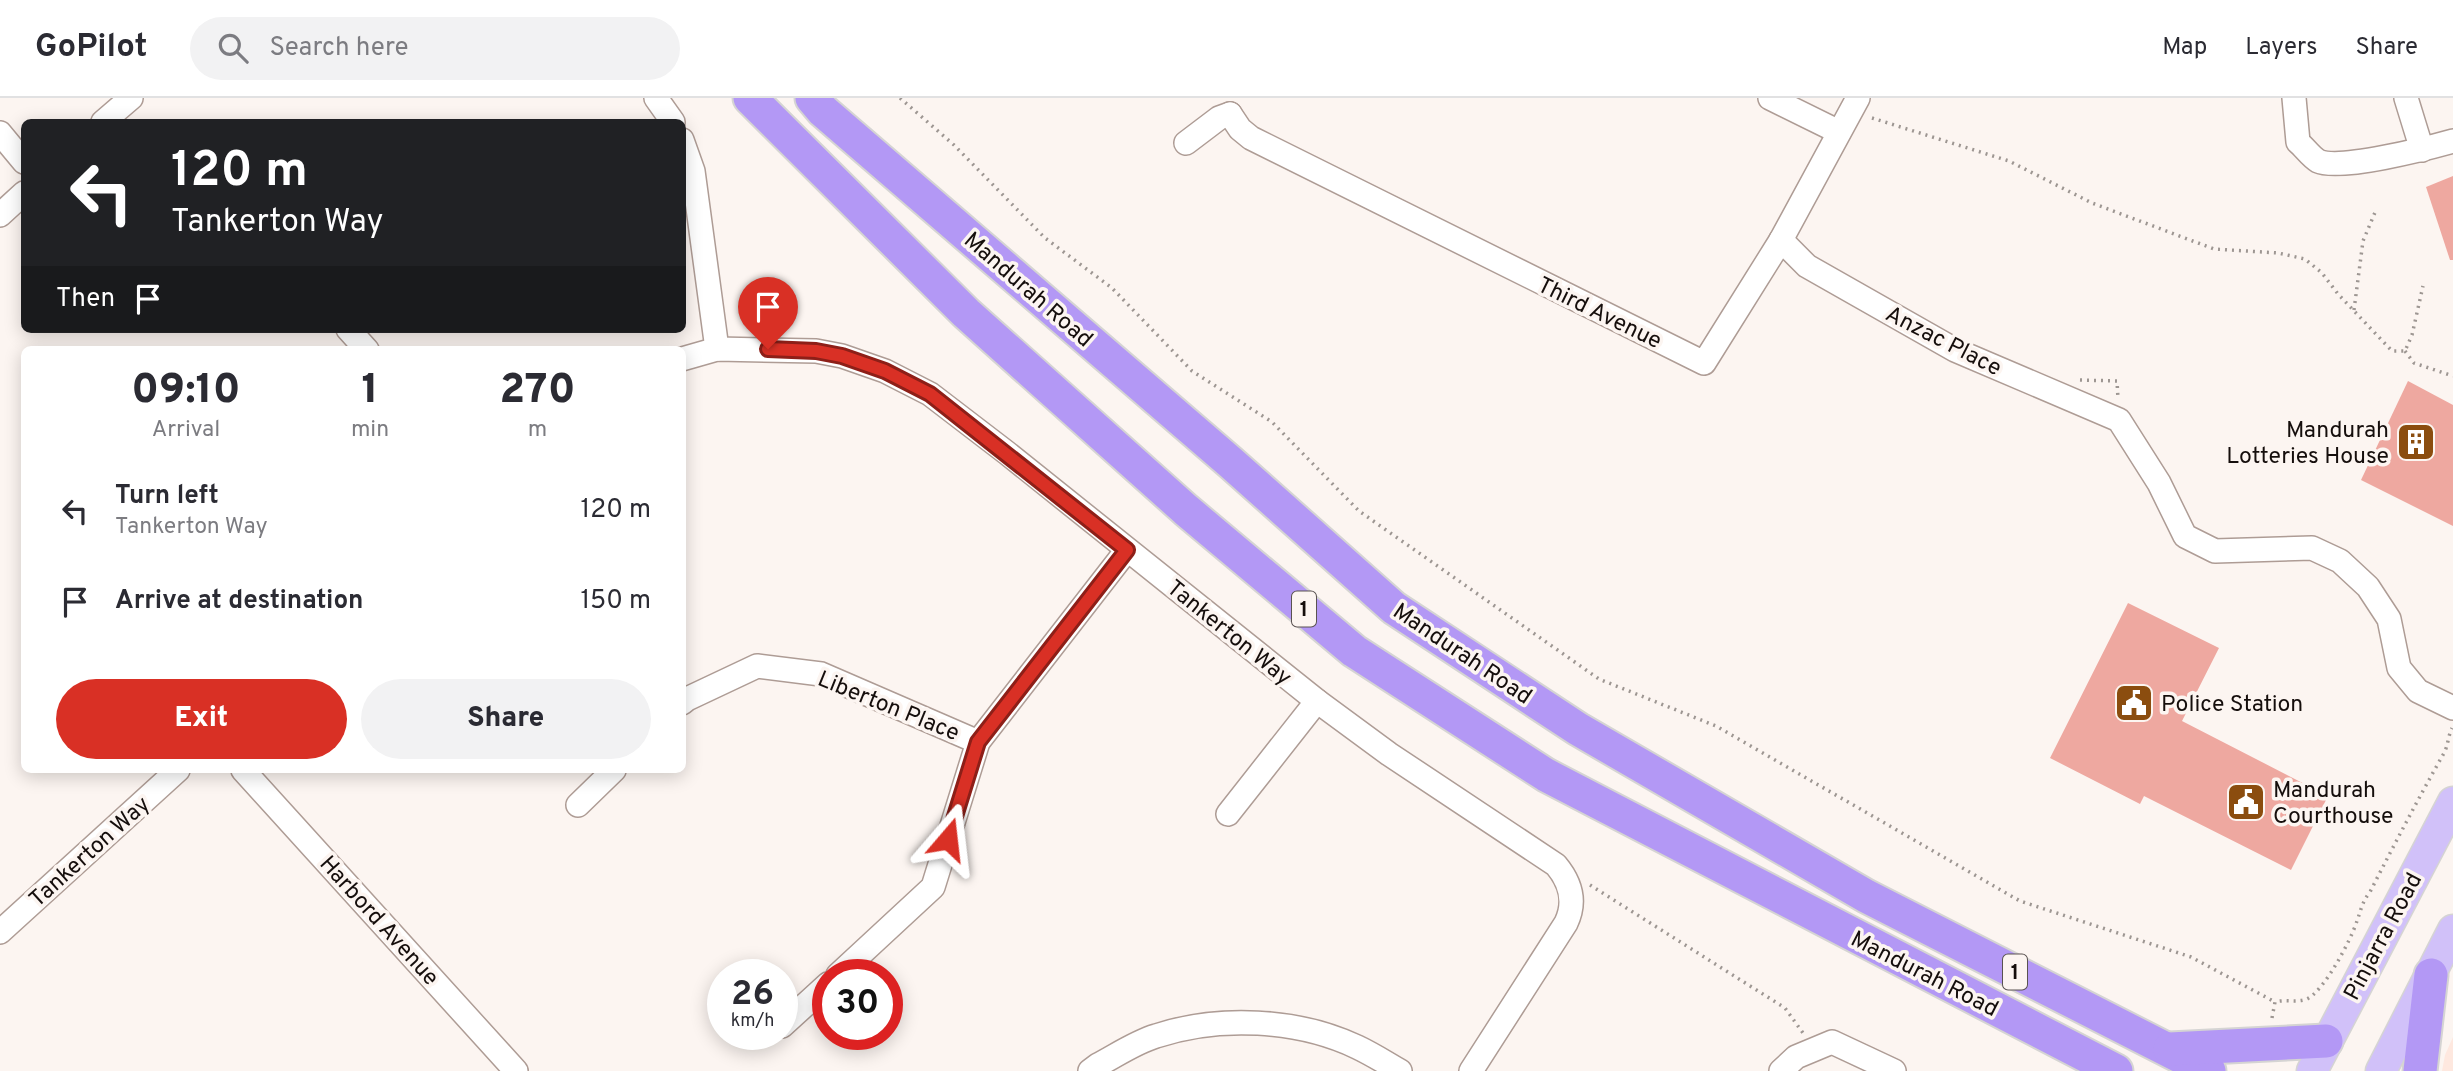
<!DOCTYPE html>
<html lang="en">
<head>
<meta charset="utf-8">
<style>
	:root { --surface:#fff; --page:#f2f2f3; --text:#2b2b33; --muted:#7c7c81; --line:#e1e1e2; --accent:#d93025 }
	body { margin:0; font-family:Overpass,sans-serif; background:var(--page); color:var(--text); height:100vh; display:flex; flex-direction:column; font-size:26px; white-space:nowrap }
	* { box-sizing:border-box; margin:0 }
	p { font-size:23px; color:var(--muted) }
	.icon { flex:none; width:38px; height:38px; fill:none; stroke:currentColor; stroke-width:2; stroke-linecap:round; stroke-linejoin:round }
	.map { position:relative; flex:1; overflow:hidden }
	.panel { position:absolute; left:21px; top:248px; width:665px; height:427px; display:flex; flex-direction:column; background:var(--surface); border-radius:10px; box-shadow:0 4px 18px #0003 }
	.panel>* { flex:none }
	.hud { position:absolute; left:21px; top:21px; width:665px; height:214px; border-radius:10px; box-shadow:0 4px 18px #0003; background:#202124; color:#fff; overflow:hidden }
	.speed { position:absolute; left:707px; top:861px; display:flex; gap:14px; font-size:35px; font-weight:700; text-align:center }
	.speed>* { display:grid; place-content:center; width:91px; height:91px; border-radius:50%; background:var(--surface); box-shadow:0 4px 18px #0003; line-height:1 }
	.speed small { font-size:18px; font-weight:400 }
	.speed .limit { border:10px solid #d22; background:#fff; color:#111 }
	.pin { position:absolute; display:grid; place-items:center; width:60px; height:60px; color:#fff; margin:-72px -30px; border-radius:50% 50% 50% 0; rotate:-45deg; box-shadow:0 0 7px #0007 }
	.pin .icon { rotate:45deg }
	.me { position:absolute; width:77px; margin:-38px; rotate:17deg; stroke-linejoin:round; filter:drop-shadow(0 0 5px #0008) }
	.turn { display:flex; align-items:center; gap:24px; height:147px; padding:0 35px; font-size:32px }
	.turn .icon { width:91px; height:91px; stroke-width:2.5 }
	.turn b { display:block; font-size:49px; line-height:60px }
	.then { display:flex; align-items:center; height:66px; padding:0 35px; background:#0003; gap:14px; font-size:26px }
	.eta { display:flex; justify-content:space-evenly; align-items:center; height:119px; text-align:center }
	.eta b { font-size:42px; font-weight:800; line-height:49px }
	.action { display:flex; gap:14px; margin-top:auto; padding:14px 35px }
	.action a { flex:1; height:80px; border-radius:42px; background:var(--accent); color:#fff; font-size:28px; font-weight:800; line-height:80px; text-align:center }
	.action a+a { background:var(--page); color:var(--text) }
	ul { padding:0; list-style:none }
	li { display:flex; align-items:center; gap:21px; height:91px; padding:0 35px }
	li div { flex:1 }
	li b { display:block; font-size:26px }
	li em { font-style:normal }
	header { display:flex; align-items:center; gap:42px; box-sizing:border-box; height:98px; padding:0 35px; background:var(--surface); border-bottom:2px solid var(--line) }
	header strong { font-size:33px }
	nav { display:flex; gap:38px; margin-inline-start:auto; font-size:24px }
	.search { width:490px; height:63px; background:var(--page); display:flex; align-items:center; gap:18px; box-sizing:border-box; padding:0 24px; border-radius:38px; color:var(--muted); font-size:26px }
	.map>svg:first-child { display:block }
	.built { fill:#fee8df }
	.building { fill:#eea8a0 }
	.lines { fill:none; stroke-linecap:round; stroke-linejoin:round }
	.minor-casing { stroke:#ae9c95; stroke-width:26 }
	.major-casing { stroke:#d5d4d3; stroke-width:33 }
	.highway-casing { stroke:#d5d4d3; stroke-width:37 }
	.path { stroke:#9d9692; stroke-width:3.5; stroke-dasharray:2 5; stroke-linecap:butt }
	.minor { stroke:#fff; stroke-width:23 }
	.major { stroke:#d1c1f9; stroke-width:30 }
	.highway { stroke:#b398f5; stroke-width:33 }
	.route-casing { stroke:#8d1f18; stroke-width:18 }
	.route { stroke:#d93025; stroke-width:12 }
	.labels { text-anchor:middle; stroke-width:7; stroke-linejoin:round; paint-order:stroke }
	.shield { fill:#fcf5f1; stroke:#5a5351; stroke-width:2 }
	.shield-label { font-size:21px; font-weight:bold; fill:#150e0c }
	.street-label { font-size:23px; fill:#150e0c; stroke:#fcf5f1 }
	.poi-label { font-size:23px; fill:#150e0c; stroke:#fcf5f1; text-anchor:start }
</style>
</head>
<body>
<header>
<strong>GoPilot</strong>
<div class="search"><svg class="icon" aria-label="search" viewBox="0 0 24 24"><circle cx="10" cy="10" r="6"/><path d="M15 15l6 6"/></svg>Search here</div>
<nav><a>Map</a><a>Layers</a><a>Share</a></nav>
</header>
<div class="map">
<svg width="2453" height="973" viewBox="0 0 2453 973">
	<rect width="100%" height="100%" fill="#fcf5f1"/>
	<path class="built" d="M2453,939v34h-11l3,-16z"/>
	<g class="building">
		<path d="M2453,78v84h-3l-24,-73z"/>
		<path d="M2408,283l45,24v121l-92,-46z"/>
		<path d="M2128,505l91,45 -37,73 146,75 -37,74 -147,-74 -4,8 -90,-46z"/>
	</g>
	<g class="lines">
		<defs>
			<g id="minor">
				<path d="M656,0l17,24"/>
				<path d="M1770,0l69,34"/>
				<path d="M2294,0l4,44c6,5 13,15 20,19 22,10 110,-13 135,-20"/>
				<path d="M2406,0l16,52"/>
				<path d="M1230,16l10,15 11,9 453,225 77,-123 77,-142"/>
				<path d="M103,24l28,-24"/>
				<path d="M0,35l24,29"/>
				<path d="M682,42l11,31 24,178"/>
				<path d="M1186,45l33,-25 11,-4"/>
				<path d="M0,117l24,-22"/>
				<path d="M1781,142l26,26 148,84 164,70 40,63 26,53 30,15 97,-3 28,13 28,26 21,32 10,49 19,23 35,17"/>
				<path d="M348,231l19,21"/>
				<path d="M682,261l35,-10 99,2 26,5 43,15 45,23 77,59 310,248 72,53 167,111c15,18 20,37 10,58l-95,148"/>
				<path d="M682,605l5,-4 70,-33 64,8 157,68"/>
				<path d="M243,672l273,301"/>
				<path d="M578,707l36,-35"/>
				<path d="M1228,716l89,-113"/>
				<path d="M0,834l178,-162"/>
				<path d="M838,877l95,-88 45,-145 149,-192"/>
				<path d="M782,928l46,-42"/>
				<path d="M1090,973l8,-6c19,-10 38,-23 58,-29 63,-21 142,-17 201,11 15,7 29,16 43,24"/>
				<path d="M1781,973l15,-14 36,-15 62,29"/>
			</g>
			<g id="major">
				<path d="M2312,973l141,-269"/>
				<path d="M2381,973l72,-141"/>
			</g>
			<g id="highway">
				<path d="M750,0l216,215 220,197 168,141 192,124 570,296"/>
				<path d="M812,0l11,13 407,351 164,146 184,121 288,167 343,175"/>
				<path d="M2170,951l156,-8"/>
				<path d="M2420,973l11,-96"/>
			</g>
		</defs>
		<use href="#minor" class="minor-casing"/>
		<use href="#major" class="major-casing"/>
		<use href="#highway" class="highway-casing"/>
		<g class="path">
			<path d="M900,0l54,47 91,93 67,50 80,83 80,51 87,89 240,168 117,47 304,175 171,56 84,45"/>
			<path d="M1872,20l137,43 83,42 122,46 64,4 27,6 17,14 16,21 54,57h13l7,-16 11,-49"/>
			<path d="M2354,212l9,-69 13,-31"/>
			<path d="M2405,253l9,12 39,13"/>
			<path d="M2080,282l37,1 1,18"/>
			<path d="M1590,787l195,123 18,25"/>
			<path d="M2272,920l3,-16c11,-3 21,1 32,-3 17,-8 44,-59 50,-78 4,-11 5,-19 13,-29 24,-47 48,-93 74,-139 4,-7 4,-17 8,-25"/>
		</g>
		<use href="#minor" class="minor"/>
		<use href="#major" class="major"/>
		<use href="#highway" class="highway"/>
	</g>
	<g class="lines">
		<defs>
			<path id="route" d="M768,251l48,2 26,5 43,15 45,23 197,156 -149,192 -30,97"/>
		</defs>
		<use href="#route" class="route-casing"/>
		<use href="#route" class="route"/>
	</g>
	<defs>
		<symbol id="building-square" viewBox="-11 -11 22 22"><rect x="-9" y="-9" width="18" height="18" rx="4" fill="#8b4d0f" stroke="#fcf5f1"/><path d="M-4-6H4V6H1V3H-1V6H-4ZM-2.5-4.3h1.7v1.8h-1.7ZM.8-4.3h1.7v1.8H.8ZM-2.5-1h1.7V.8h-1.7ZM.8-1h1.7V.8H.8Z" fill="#fff"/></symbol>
		<symbol id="civic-square" viewBox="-11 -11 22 22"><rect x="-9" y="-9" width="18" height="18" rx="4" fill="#8b4d0f" stroke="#fcf5f1"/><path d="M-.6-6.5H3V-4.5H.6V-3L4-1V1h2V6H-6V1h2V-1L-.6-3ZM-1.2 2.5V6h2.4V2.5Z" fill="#fff"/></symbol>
	</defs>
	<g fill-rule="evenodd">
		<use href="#building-square" x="2394" y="322" width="44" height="44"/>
		<use href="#civic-square" x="2112" y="583" width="44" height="44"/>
		<use href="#civic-square" x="2224" y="682" width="44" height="44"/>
	</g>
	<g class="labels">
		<g class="shield">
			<rect x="1292" y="493.5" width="24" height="35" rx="5"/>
			<rect x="2003" y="856.5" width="24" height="35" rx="5"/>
		</g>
		<g class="shield-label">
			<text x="1304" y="518">1</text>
			<text x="2015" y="881">1</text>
		</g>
		<g class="street-label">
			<text transform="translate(1029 191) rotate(41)" y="8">Mandurah Road</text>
			<text transform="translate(1600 214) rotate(26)" y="8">Third Avenue</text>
			<text transform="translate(1944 242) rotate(27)" y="8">Anzac Place</text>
			<text transform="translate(1230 534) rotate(39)" y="8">Tankerton Way</text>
			<text transform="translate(1463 555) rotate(34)" y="8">Mandurah Road</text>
			<text transform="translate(889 607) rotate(22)" y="8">Liberton Place</text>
			<text transform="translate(89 753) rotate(-42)" y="8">Tankerton Way</text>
			<text transform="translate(380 822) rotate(48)" y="8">Harbord Avenue</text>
			<text transform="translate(2382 838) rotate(-62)" y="8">Pinjarra Road</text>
			<text transform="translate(1925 875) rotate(27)" y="8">Mandurah Road</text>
		</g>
		<g class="poi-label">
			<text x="2389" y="339" text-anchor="end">Mandurah<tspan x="2389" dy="26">Lotteries House</tspan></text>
			<text x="2161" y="613">Police Station</text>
			<text x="2273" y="699">Mandurah<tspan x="2273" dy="26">Courthouse</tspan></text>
		</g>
	</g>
</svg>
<div class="speed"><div>26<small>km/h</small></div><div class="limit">30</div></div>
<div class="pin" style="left:768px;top:251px;background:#d93025"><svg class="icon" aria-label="arrive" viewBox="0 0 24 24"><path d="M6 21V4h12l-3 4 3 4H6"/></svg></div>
<svg class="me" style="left:948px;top:741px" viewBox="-20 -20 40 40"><path d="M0-17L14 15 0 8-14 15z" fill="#d93025" stroke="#fff" stroke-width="4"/></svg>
<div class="hud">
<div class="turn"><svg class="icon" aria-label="left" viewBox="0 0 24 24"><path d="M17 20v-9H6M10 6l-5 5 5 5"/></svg><div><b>120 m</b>Tankerton Way</div></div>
<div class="then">Then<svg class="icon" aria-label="arrive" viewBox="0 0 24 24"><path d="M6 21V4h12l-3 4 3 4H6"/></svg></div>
</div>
<section class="panel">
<div class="eta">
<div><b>09:10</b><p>Arrival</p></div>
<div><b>1</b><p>min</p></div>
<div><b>270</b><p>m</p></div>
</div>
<ul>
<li><svg class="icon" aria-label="left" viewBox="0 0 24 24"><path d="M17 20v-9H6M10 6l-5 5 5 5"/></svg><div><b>Turn left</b><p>Tankerton Way</p></div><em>120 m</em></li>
<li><svg class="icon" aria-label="arrive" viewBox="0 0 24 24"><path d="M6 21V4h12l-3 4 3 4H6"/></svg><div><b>Arrive at destination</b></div><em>150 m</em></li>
</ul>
<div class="action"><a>Exit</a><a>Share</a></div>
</section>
</div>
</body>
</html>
